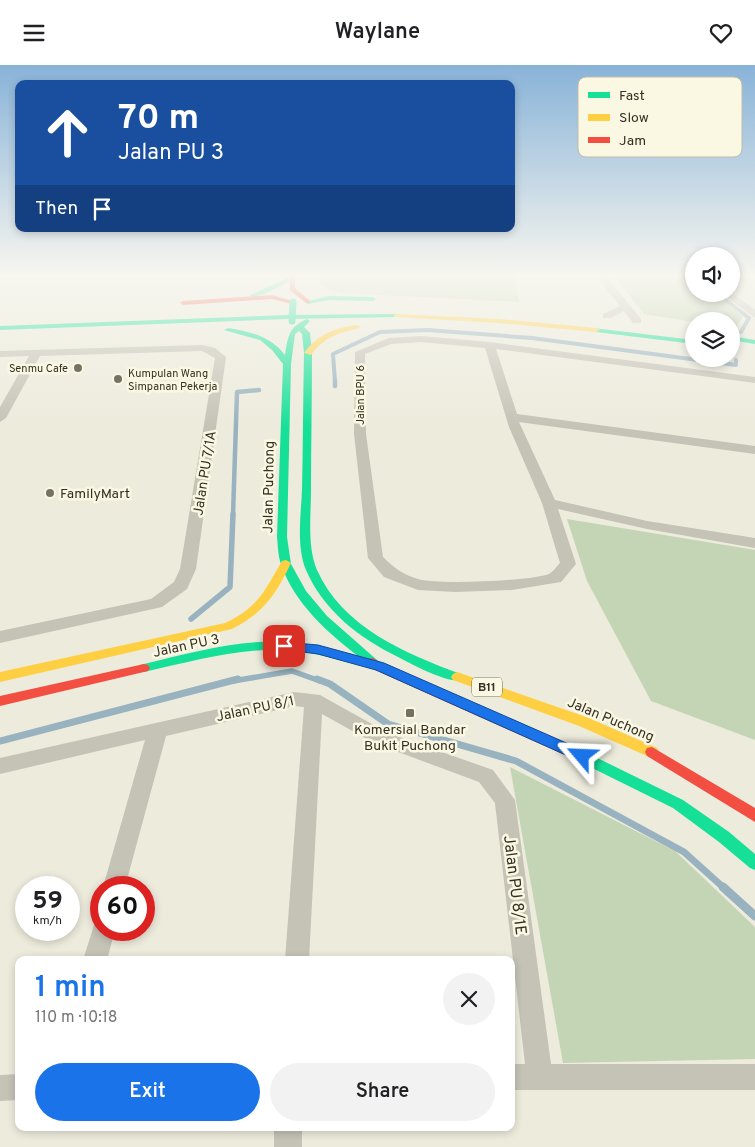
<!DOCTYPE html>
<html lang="en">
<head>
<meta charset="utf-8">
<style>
	:root { --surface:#fff; --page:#f2f2f2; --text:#202124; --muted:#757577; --accent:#1a73e8 }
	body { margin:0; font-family:Overpass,sans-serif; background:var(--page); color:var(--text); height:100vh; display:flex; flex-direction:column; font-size:19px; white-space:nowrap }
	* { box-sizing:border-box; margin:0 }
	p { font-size:16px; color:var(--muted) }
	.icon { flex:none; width:28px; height:28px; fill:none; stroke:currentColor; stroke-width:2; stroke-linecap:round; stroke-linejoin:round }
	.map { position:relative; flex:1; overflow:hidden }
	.details { position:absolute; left:15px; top:891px; width:500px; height:175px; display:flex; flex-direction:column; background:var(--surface); border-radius:10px; box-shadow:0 2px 8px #0003 }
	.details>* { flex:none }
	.top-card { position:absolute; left:15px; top:15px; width:500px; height:152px; border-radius:10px; box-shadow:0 2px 8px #0003; background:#1a4fa0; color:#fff; overflow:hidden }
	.fabs { position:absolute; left:685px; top:182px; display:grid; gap:10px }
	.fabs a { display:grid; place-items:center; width:55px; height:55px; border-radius:50%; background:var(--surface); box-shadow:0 2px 8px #0003; font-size:25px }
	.speed { position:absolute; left:15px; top:811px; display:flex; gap:10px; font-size:25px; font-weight:700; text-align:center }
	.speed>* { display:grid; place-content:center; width:65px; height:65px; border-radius:50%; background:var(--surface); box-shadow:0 2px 8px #0003; line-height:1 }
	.speed small { font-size:12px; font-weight:400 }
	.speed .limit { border:8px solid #d22; background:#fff; color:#111 }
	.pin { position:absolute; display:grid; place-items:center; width:42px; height:42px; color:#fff; margin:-21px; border-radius:10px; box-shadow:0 2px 8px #0006 }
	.me { position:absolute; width:55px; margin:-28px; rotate:296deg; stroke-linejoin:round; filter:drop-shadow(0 0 4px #0008) }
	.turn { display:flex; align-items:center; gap:18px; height:105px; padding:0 20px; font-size:22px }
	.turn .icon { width:65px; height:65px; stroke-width:2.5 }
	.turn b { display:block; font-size:35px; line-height:42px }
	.then { display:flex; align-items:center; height:48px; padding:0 20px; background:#0003; gap:10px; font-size:19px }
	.round { display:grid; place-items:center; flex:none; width:52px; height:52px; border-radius:26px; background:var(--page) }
	.overview { display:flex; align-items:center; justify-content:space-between; height:85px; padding:0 20px }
	h1 { font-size:30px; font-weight:600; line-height:38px; color:var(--accent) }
	.primary-button { display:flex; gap:10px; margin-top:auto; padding:10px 20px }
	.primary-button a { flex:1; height:58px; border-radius:30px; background:var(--accent); color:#fff; font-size:20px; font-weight:600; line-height:58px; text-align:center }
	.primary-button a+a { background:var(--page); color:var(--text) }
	header { display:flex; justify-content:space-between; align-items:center; height:65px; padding:0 20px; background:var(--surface); font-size:22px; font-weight:600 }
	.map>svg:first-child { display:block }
	.green { fill:#c4d5b5 }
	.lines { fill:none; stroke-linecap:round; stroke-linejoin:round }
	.stream-far4 { stroke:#98b2bf; stroke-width:4 }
	.stream-far3 { stroke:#98b2bf; stroke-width:4.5 }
	.stream-far2 { stroke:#98b2bf; stroke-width:5.5 }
	.stream-far1 { stroke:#98b2bf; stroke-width:7 }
	.stream { stroke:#98b2bf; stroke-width:9 }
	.street { fill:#c5c2b6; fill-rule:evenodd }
	.fast { fill:#16e098; fill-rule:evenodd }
	.slow { fill:#ffcf43; fill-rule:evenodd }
	.jam { fill:#f24e42; fill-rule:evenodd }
	.fast-bridge { stroke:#16e098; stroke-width:7 }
	.route { fill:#1a73e8; stroke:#114b97 }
	.poi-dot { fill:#757165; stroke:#faf8e2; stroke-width:2 }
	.labels { text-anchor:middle; stroke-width:5; stroke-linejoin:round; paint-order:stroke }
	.far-poi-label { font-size:11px; fill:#353025; stroke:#faf8e2; text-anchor:end }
	.far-street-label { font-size:11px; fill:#353025; stroke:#faf8e2 }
	.shield { fill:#faf8e2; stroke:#706c5e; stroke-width:1 }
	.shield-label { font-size:12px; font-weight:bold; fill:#353025 }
	.street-label { font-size:14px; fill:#353025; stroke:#faf8e2 }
	.poi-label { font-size:14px; fill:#353025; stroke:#faf8e2; text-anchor:start }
	.near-street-label { font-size:16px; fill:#353025; stroke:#faf8e2 }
	.key { fill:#faf8e2; stroke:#bfbca9; stroke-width:1 }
	.key-label { font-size:14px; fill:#353025 }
</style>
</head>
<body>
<header><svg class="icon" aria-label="menu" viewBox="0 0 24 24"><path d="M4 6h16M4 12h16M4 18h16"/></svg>Waylane<svg class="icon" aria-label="heart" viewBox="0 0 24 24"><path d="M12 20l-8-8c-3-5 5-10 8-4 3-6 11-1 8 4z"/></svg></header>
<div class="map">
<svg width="755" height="1082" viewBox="0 0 755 1082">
	<rect width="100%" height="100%" fill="#edebdc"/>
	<g class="green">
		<path d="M321,211h193l5,26 -177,-9 -14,-4 -8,-5z"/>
		<path d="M614,211h80v18h21l28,23 -8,11 -4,-1v-6l-37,1 -50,-8z"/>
		<path d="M567,454l188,31v190l-104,-39 -64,-120z"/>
		<path d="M510,702l165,84 80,76v132l-192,4z"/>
	</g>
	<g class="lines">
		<g class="stream-far4">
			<path d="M718,229l31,24 -8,14"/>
			<path d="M335,317l-2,-28 47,-22 48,-2 104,8 204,27v-5"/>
		</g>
		<g class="stream-far3">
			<path d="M335,316v5"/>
			<path d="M233,450l4,-123 22,-2"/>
		</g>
		<g class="stream-far2">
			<path d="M191,554l39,-32 3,-73"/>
			<path d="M233,616l59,-10 28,10"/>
		</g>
		<g class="stream-far1">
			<path d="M317,614l13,5 58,40 128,37 168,91 40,36"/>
			<path d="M0,676l238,-62"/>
		</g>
		<path class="stream" d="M723,822l32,29"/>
		<g class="street">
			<path d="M596,211h10l35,43v4h-8l-9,-12 -13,7h-8v-4l17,-8z"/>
			<path d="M731,227l24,18v8l-32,-24z"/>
			<path d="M421,271l68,6 266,35v6l-259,-34 21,65 238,32v8l-236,-32 36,78 92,21 108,17v10l-108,-19 -89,-20 18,55 -15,18 -49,8 -57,2 -37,-2 -34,-13 -16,-19 -14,-124 1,-82 34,-14zM421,277l64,6 24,79 33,76 18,60c-3,3 -7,9 -11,11 -18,7 -112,11 -131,5 -14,-4 -24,-11 -35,-22l-17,-123 -1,-80 26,-10z"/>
			<path d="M202,280l13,3 11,9 -30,212 -9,20 -25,18 -162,36v-12l151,-32 23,-17 6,-13 35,-211 -13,-7 -162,5 -34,62 -6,4v-15l29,-51 -29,1v-6z"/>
			<path d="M294,627l26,3 68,38 105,37 22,30 36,264h204v26h-244v-26h14l-30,-261 -16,-21 -105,-39 -52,-29 -13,246h-24l19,-253 -10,-1 -128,30 -41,151h-22l42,-147 -145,34v-16z"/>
			<path d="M101,854v11h14l-8,30h-24l12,-38z"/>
			<path d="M19,1009v26l-19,1v-26z"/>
			<rect x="274" y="1062" width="28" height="20"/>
		</g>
		<g class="fast">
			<path d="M292,211l3,2 -1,1 -27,14 -14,4 -3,-2z"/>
			<path d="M328,231l45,1 3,2 -3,2 -45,-1 -20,4 -3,-2z"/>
			<path d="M396,249l2,1v2l-112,2 -286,11v-4l286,-11z"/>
			<path d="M307,254l3,2 -6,6 6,6 2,20c0,46 -1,92 -1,137 0,25 -4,57 6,80 25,57 89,84 144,104l2,3 -2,3c-12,4 -50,-16 -63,-23 -39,-19 -75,-47 -92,-87 -10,-24 -5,-55 -4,-80 1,-45 1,-91 2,-137l-2,-19 -3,-3 -4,3 -4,30 -4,173 4,27 15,27 21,25 58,51 -2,3 -4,1c-31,-9 -62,-19 -94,-21 -48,-2 -95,12 -141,22l-4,-1 -2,-3 2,-3 4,-1c46,-11 95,-25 143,-22 24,2 48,8 71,14 -31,-24 -64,-53 -77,-92 -3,-8 -3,-18 -4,-27l6,-173 -11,-14 -12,-10 -36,-10 4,-2c23,4 42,8 57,27 3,-20 4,-28 22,-36z"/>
			<path d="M593,263l101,12v4l-98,-12 -4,-2z"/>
			<path d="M731,271l24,4v4l-24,-4z"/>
			<path d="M581,685l102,50 46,32 26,22v16l-5,-2 -31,-26 -46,-34 -97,-48 -2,-4 2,-4z"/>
		</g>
		<g class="slow">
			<path d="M396,249l103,5 97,9 4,2 -4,2 -97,-9 -105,-6v-2z"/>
			<path d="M357,260l4,2 -2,1c-20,5 -35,9 -48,27l-7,-2c14,-19 31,-25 53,-28z"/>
			<path d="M286,495l5,3c-15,31 -27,50 -59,66l-232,53v-10l225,-49c35,-17 39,-32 57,-62z"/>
			<path d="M457,607l132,46 68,30 2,4 -2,4 -5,1 -5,-1 -68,-30 -126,-46 -2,-3 2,-3z"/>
		</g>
		<g class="jam">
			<path d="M289,211h6v12l15,13v2h-4l-16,-13z"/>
			<path d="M272,230l24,7 -3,2 -21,-5 -89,6 -3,-2 3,-2z"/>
			<path d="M373,593l10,6 203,88 2,4 -2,4 -5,2 -5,-2 -201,-90 -8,-8 2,-3z"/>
			<path d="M144,599l4,1 2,3 -2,3 -148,35v-10z"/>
			<path d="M652,682l103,61v14l-108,-66 -2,-4 2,-4z"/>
		</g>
		<path class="fast-bridge" d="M292,256l1,-19"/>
	</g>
	<linearGradient id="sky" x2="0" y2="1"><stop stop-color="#88b3d8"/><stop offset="0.58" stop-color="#f7f6ef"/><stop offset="1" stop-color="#f7f6ef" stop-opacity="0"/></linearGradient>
	<rect width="755" height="362" fill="url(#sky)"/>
	<path class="route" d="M284,577l34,3 66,18 203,89 2,4 -2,4h-10l-201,-90 -58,-16 -38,-5 -2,-3 2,-3z"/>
	<g class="poi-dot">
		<circle cx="78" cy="303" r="5"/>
		<circle cx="118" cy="314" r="5"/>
		<circle cx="50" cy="428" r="5"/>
		<rect x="405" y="643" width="10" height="10" rx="2.5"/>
	</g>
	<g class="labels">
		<g class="far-poi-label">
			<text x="68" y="307">Senmu Cafe</text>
			<text x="128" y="312" text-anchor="start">Kumpulan Wang<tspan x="128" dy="13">Simpanan Pekerja</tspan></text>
		</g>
		<g class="far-street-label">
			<text transform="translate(360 330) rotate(-90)" y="4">Jalan BPU 6</text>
		</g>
		<rect class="shield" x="472" y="612.5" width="30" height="19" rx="4"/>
		<g class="shield-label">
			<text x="487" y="626">B11</text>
		</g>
		<g class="street-label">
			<text transform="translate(204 408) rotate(-81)" y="5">Jalan PU 7/1A</text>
			<text transform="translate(268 422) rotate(-89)" y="5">Jalan Puchong</text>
			<text transform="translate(186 580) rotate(-12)" y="5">Jalan PU 3</text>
			<text transform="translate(255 643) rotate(-12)" y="5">Jalan PU 8/1</text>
			<text transform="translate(611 654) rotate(23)" y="5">Jalan Puchong</text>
		</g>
		<g class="poi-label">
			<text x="60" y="433">FamilyMart</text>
			<text x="410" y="669" text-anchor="middle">Komersial Bandar<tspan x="410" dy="16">Bukit Puchong</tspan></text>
		</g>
		<g class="near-street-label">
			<text transform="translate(516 820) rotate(83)" y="6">Jalan PU 8/1E</text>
		</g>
	</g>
	<rect x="578" y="12" width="164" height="80" rx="8" class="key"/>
	<rect x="588" y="27" width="22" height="6" fill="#16e098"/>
	<rect x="588" y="49" width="22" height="7" fill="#ffcf43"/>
	<rect x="588" y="72" width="22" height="6" fill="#f24e42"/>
	<g class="key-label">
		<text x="619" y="35">Fast</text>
		<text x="619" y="57">Slow</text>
		<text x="619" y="80">Jam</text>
	</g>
</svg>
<div class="fabs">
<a><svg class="icon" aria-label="sound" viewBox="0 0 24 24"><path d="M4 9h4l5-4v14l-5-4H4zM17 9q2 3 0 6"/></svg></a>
<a><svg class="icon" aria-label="layers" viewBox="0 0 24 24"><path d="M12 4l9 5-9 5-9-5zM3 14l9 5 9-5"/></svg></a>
</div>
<div class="speed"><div>59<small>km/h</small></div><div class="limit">60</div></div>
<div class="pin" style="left:284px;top:581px;background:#d93025"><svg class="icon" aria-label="arrive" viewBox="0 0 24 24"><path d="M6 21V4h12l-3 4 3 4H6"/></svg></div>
<svg class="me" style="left:582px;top:691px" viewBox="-20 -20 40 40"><path d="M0-17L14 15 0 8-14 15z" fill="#1a73e8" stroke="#fff" stroke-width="4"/></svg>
<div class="top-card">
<div class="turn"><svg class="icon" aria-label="ahead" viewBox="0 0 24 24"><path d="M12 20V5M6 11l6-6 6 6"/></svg><div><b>70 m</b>Jalan PU 3</div></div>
<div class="then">Then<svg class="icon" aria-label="arrive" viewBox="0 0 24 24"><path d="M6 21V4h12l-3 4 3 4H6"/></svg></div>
</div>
<section class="details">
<div class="overview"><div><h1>1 min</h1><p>110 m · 10:18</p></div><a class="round"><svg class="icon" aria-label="close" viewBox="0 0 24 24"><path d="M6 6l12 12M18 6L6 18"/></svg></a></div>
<div class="primary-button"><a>Exit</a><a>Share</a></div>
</section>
</div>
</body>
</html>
